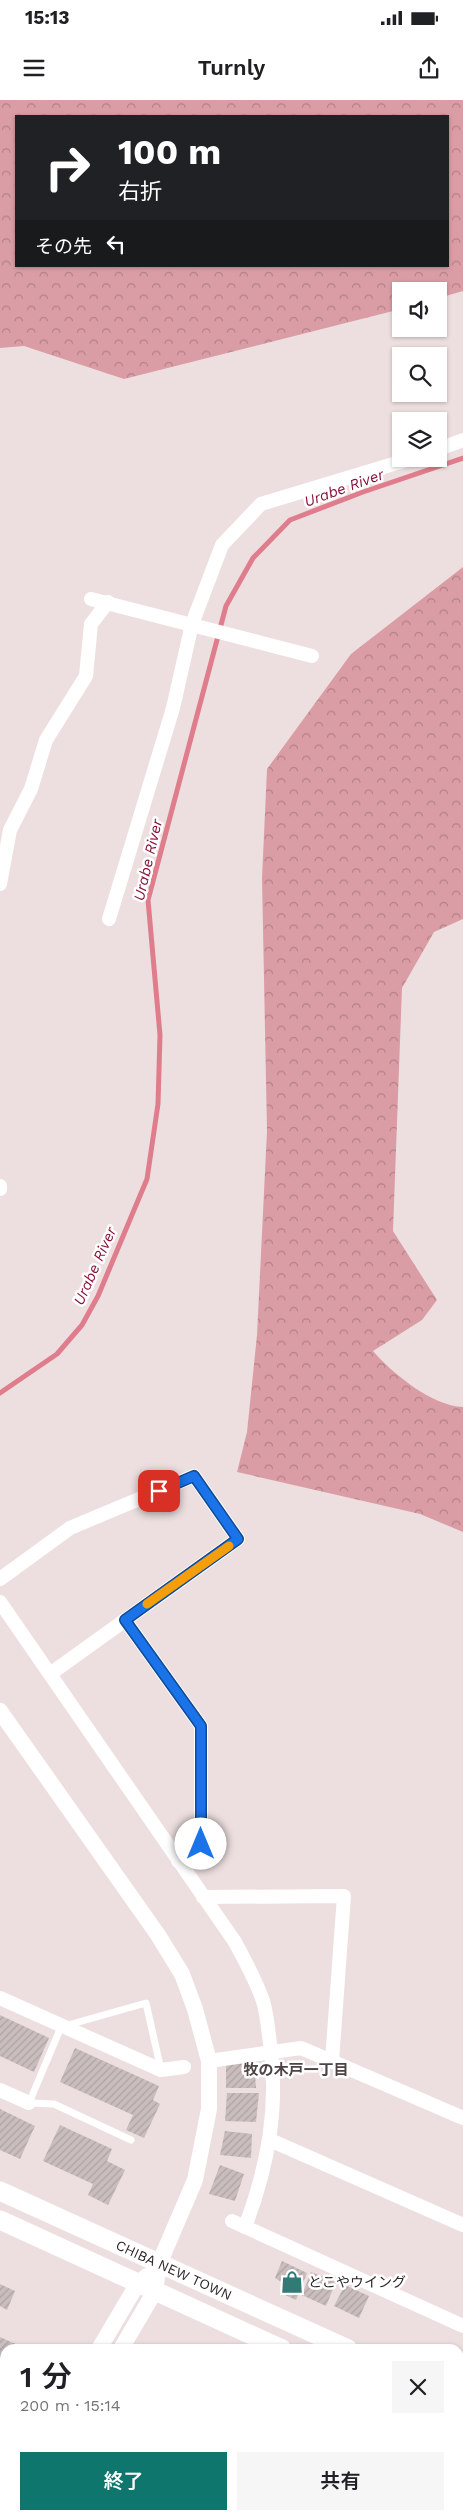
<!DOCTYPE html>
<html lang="ja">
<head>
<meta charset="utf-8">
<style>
	:root { --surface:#fff; --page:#f6f6f6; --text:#202124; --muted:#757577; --accent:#0f766e }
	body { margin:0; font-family:"Work Sans","Noto Sans JP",sans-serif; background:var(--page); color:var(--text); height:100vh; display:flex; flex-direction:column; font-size:19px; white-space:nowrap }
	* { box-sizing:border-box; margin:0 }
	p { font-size:16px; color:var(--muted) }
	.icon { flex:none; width:28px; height:28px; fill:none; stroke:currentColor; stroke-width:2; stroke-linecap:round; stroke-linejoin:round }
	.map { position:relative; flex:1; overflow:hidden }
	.details { position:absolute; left:0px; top:2244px; width:464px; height:176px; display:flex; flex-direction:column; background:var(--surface); border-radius:15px 15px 0 0; box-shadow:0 1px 4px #0004 }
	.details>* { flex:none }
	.top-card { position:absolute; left:15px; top:15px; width:434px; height:152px; border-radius:0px; box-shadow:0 1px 4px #0004; background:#202124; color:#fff; overflow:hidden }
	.controls { position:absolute; left:392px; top:182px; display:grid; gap:10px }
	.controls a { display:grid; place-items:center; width:55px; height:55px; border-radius:0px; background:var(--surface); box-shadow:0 1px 4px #0004; font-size:25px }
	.pin { position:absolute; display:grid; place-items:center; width:42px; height:42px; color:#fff; margin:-21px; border-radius:10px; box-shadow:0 2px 8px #0006 }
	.me { position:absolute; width:55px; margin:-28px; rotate:0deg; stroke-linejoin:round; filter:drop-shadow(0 0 4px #0008) }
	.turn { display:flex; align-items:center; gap:18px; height:105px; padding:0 20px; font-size:22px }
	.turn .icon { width:65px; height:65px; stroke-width:2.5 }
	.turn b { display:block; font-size:35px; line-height:42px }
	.then { display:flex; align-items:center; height:48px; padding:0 20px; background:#0003; gap:10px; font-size:19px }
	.round { display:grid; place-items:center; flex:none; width:52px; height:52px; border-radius:0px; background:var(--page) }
	.overview { display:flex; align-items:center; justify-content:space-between; height:85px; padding:0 20px }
	h1 { font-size:30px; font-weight:600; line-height:38px }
	.button { display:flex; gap:10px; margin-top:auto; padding:10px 20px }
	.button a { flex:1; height:58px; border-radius:0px; background:var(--accent); color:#fff; font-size:20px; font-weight:600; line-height:58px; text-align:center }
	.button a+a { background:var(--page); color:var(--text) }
	.status { display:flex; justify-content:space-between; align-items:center; height:35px; padding:0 25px; background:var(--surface); direction:ltr }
	.status svg { height:14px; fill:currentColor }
	header { display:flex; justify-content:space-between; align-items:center; height:65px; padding:0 20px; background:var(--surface); font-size:22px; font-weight:600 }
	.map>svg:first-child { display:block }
	.forest { fill:url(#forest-crowns); fill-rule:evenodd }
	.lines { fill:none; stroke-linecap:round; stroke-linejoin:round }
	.stream { stroke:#df7d8d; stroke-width:5 }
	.building { fill:url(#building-hatch) }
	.service { stroke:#fff; stroke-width:7 }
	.minor { stroke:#fff; stroke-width:14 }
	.tertiary { stroke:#fff; stroke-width:16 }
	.secondary { stroke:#fff; stroke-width:19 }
	.route-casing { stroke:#114b97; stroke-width:12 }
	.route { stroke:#1a73e8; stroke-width:9 }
	.slow { stroke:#f59e0b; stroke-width:9 }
	.labels { text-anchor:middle; stroke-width:5; stroke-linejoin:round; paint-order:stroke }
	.street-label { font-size:14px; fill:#2b2526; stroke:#fff }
	.poi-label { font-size:14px; fill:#2b2526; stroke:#fff; text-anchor:start }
	.water-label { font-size:15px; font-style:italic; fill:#891338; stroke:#fff }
	.neighbourhood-label { font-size:15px; font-weight:bold; fill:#4e4344; stroke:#fff }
</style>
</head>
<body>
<div class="status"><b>15:13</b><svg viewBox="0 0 49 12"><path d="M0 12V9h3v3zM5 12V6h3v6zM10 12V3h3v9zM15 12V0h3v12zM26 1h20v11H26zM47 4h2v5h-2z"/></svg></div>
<header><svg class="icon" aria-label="menu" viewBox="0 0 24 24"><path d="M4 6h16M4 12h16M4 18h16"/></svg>Turnly<svg class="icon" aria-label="share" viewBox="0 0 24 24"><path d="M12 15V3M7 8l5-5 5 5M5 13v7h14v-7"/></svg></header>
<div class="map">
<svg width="463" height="2419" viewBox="0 0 463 2419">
	<defs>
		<pattern id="forest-crowns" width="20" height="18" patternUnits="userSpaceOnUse" patternTransform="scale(1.25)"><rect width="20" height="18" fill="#db9da5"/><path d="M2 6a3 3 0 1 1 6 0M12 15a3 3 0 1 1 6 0" fill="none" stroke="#b28086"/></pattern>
		<pattern id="building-hatch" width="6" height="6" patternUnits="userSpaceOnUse" patternTransform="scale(1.25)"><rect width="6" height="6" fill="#cabdbe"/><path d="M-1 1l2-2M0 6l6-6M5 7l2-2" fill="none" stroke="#aea2a3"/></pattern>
	</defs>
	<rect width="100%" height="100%" fill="#eddfe0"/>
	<g class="forest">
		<path d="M0,0h463v191l-24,7v-7h-38v18l-277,70 -100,-33 -24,2zM16,16h432v150h-432z"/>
		<path d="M463,467v352l-29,13 -32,56 -9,243 44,69 -15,20 -49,31c19,22 59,55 90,56v125l-43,-18 -183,-42 10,-40 10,-97 10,-204 -5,-253 5,-109 84,-115z"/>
	</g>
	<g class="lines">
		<path class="stream" d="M0,1293l57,-39 25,-29 16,-29 49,-117 11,-75 2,-69 -12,-135 78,-294 27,-48 37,-38 73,-28 100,-34"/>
	</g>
	<g class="building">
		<path d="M0,1915l49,23 -15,34 -34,-16z"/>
		<path d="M75,1948l84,38 -6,14 7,4 -16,34 -18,-8 7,-15 -73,-33z"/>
		<path d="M254,1962l2,26h-30v-24z"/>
		<path d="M227,1993h32l-3,29 -31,-1z"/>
		<path d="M0,2009l35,17 -15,33 -20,-9z"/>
		<path d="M60,2025l52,24 -5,12 18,9 -17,35 -20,-10 5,-11 -50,-23z"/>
		<path d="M225,2031l27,3 -1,24 -31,-3z"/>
		<path d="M220,2065l24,9 -9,27 -26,-7z"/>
		<path d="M282,2161l25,12 -11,27 -11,-5 3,-9 -13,-8z"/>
		<path d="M311,2172l25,10 -10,24 -24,-11z"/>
		<path d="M0,2184l15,7 -8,19 -7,-4z"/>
		<path d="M345,2185l24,11 -10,22 -25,-12z"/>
		<path d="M0,2237l20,9 -2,3h-13v49l-5,-2z"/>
		<path d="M176,2415h150l7,4h-159z"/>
	</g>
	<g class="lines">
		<path class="service" d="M131,2040l-77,-36 -25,-1 32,-76 85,-24 15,67"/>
		<g class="minor">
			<path d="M439,349l24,-9"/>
			<path d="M91,499l221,57"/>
			<path d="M0,784l10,-54 21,-41 15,-49 40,-64 5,-52 17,-22"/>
			<path d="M109,819l64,-211 19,-84 30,-79 39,-41 149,-45"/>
			<path d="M0,1086v3"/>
			<path d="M0,1479l70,-51 124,-52 44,63 -188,135"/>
			<path d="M0,1502l235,340c10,19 21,38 28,59 4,13 5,28 7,42 9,64 -2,123 -25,184"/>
			<path d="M125,1520l76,106v118l-23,17"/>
			<path d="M203,1797l141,-1 -12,165"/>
			<path d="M0,1898l161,72 23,-3"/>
			<path d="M209,1961l92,-13 162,70"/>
			<path d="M0,1990l29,13"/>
			<path d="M270,2040l193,85"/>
			<path d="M232,2121l231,105"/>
		</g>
		<g class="tertiary">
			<path d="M0,1611l158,224 24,39 13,35 14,52v48l-14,71 -36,84 -4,27 -34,58"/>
			<path d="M99,2249l39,-66 9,-7"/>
			<path d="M0,2411l5,-8"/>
			<path d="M20,2419l2,-4"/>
		</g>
		<g class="secondary">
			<path id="s1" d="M0,2091l348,158"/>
			<path d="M0,2120l282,129"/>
			<path d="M459,2299l4,2"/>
			<path d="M459,2329l4,2"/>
		</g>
	</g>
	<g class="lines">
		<defs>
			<path id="route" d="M159,1391l35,-15 44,63 -113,81 76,106v118"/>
		</defs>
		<use href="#route" class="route-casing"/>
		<use href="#route" class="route"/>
		<path class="slow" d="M147,1504l82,-58"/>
	</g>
	<defs>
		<symbol id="shop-bare" viewBox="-9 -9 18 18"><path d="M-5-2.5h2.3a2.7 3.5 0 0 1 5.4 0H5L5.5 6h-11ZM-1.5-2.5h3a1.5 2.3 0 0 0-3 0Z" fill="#317a76" stroke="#fff" stroke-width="2.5" paint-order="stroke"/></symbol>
	</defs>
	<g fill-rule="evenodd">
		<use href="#shop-bare" x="276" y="2166" width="32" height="32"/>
	</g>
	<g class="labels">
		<g class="street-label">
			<text dy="5" stroke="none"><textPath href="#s1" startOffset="191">CHIBA NEW TOWN</textPath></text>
		</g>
		<g class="poi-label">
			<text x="308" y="2187">とこやウイング</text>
		</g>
		<g class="water-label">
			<text transform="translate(344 388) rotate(-20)" y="5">Urabe River</text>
			<text transform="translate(148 760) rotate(-77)" y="5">Urabe River</text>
			<text transform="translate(95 1166) rotate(-66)" y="5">Urabe River</text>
		</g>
		<g class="neighbourhood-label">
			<text x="296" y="1975">牧の木戸一丁目</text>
		</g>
	</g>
</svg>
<div class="controls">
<a><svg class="icon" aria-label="sound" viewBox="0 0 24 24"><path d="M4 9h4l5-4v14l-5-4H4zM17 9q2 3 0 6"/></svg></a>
<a><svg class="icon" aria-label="search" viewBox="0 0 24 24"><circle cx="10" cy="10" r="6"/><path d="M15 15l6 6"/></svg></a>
<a><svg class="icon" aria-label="layers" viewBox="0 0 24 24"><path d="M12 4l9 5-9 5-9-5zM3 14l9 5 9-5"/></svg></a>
</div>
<div class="pin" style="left:159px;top:1391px;background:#d93025"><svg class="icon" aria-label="arrive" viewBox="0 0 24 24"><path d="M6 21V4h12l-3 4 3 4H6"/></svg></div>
<svg class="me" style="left:201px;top:1744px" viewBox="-20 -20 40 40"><circle r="19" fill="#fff"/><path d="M0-13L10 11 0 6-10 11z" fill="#1a73e8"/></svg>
<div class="top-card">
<div class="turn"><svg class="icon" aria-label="right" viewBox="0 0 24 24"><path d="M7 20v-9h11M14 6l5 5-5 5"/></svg><div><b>100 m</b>右折</div></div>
<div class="then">その先<svg class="icon" aria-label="left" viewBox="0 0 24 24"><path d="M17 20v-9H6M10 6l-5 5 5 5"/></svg></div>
</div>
<section class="details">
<div class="overview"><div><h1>1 分</h1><p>200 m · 15:14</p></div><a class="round"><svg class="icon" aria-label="close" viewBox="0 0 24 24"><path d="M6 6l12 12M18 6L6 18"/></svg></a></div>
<div class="button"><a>終了</a><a>共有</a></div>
</section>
</div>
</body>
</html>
